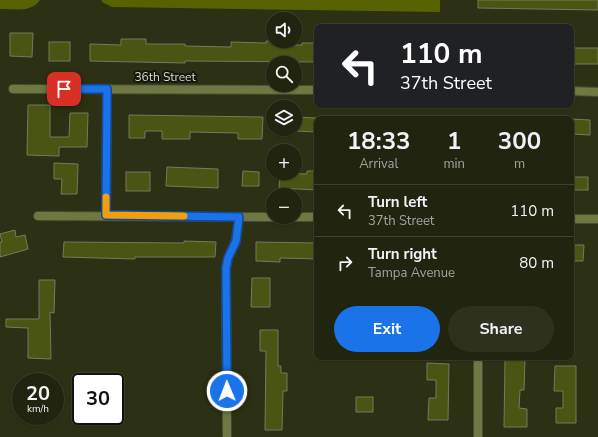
<!DOCTYPE html>
<html lang="en">
<head>
<meta charset="utf-8">
<style>
	:root { --surface:#212510; --page:#2d311e; --text:#f1f3f6; --muted:#a2a59f; --line:#3e4230; --accent:#1a73e8 }
	body { margin:0; font-family:"Nunito Sans",sans-serif; background:var(--page); color:var(--text); height:100vh; display:flex; flex-direction:column; font-size:15px; white-space:nowrap }
	* { box-sizing:border-box; margin:0 }
	p { font-size:13px; color:var(--muted) }
	.icon { flex:none; width:22px; height:22px; fill:none; stroke:currentColor; stroke-width:2; stroke-linecap:round; stroke-linejoin:round }
	.map { position:relative; flex:1; overflow:hidden }
	.details { position:absolute; left:314px; top:116px; width:260px; height:244px; display:flex; flex-direction:column; background:var(--surface); border-radius:8px; box-shadow:0 1px 3px #0004,0 0 0 1px var(--line) }
	.details>* { flex:none }
	.guide { position:absolute; left:314px; top:24px; width:260px; height:84px; border-radius:8px; box-shadow:0 1px 3px #0004,0 0 0 1px var(--line); background:#202124; color:#fff; overflow:hidden }
	.buttons { position:absolute; left:266px; top:12px; display:grid; gap:8px }
	.buttons a { display:grid; place-items:center; width:36px; height:36px; border-radius:50%; background:var(--surface); box-shadow:0 1px 3px #0004,0 0 0 1px var(--line); font-size:20px }
	.speed { position:absolute; left:12px; top:373px; display:flex; gap:8px; font-size:20px; font-weight:700; text-align:center }
	.speed>* { display:grid; place-content:center; width:52px; height:52px; border-radius:50%; background:var(--surface); box-shadow:0 1px 3px #0004,0 0 0 1px var(--line); line-height:1 }
	.speed small { font-size:10px; font-weight:400 }
	.speed .limit { border:2px solid #111; border-radius:6px; background:#fff; color:#111 }
	.pin { position:absolute; display:grid; place-items:center; width:34px; height:34px; color:#fff; margin:-17px; border-radius:8px; box-shadow:0 2px 6px #0006 }
	.me { position:absolute; width:44px; margin:-22px; rotate:359deg; stroke-linejoin:round; filter:drop-shadow(0 0 3px #0008) }
	.turn { display:flex; align-items:center; gap:14px; height:84px; padding:0 20px; font-size:18px }
	.turn .icon { width:52px; height:52px; stroke-width:2.5 }
	.turn b { display:block; font-size:28px; line-height:34px }
	.eta { display:flex; justify-content:space-evenly; align-items:center; height:68px; text-align:center }
	.eta b { font-size:24px; font-weight:700; line-height:28px }
	.primary-button { display:flex; gap:8px; margin-top:auto; padding:8px 20px }
	.primary-button a { flex:1; height:46px; border-radius:24px; background:var(--accent); color:#fff; font-size:16px; font-weight:700; line-height:46px; text-align:center }
	.primary-button a+a { background:var(--page); color:var(--text) }
	ul { padding:0; list-style:none }
	li { display:flex; align-items:center; gap:12px; height:52px; padding:0 20px; border-top:1px solid var(--line) }
	li div { flex:1 }
	li b { display:block; font-size:15px }
	li em { font-style:normal }
	.map>svg:first-child { display:block }
	.water { fill:#566300 }
	.building { fill:#4b5513; stroke:#747b5c }
	.lines { fill:none; stroke-linecap:round; stroke-linejoin:round }
	.minor-casing { stroke:#474c32; stroke-width:10 }
	.minor { stroke:#6e7843; stroke-width:8 }
	.route-casing { stroke:#114b97; stroke-width:10 }
	.route { stroke:#1a73e8; stroke-width:7 }
	.slow { stroke:#f59e0b; stroke-width:7 }
	.labels { text-anchor:middle; stroke-width:4; stroke-linejoin:round; paint-order:stroke }
	.street-label { font-size:12px; fill:#d5d9c8; stroke:#15180c }
</style>
</head>
<body>
<div class="map">
<svg width="598" height="437" viewBox="0 0 598 437">
	<rect width="100%" height="100%" fill="#2c3115"/>
	<g class="water">
		<path d="M0,0h40c-9,13 -26,9 -40,9z"/>
		<path d="M102,0h338v12l-328,-5 -10,-5z"/>
	</g>
	<g class="building">
		<path d="M478,0h120v10l-120,-2z"/>
		<path d="M10,33h23l-1,24 -22,-1z"/>
		<path d="M121,39h25v5h39v2l46,1v-5l35,1v-2h15l-1,4h22v-2h15v19l-132,-1v2l-95,-2v-17l31,1z"/>
		<rect x="49" y="42" width="21" height="19"/>
		<rect x="571" y="48" width="27" height="16"/>
		<path d="M28,105h22v32h19l1,-24h18l-1,34h-28v9l-32,-1z"/>
		<path d="M129,115l134,2 -1,22h-24v-6l-48,-1v7h-28v-8h-17v7h-16z"/>
		<path d="M295,117l22,1v14l-22,-1z"/>
		<path d="M571,119l19,1v15l-19,-1z"/>
		<path d="M54,163l24,1 -1,30h-16l1,-15h-8z"/>
		<path d="M167,167l51,2v19l-52,-2z"/>
		<path d="M243,171l16,1v14h-17z"/>
		<path d="M307,171h10v19l-38,-2 1,-15 27,1z"/>
		<rect x="126" y="172" width="24" height="19"/>
		<rect x="571" y="177" width="17" height="13"/>
		<path d="M15,230l1,7 9,-2 3,14 -28,8v-15h2l-2,-8z"/>
		<path d="M184,241l32,1 -1,15h-80v2l-72,-2 1,-15 120,1z"/>
		<path d="M256,242l61,1v16l-37,-1v4l-24,-1z"/>
		<path d="M571,245h13l-1,16h-12z"/>
		<path d="M252,278h18v29h-19z"/>
		<path d="M39,280h16l-1,33 -4,-1 1,47 -23,-1v-30l-22,-1v-8h33z"/>
		<path d="M260,330h18v36h3v7h6v18h-4l-1,39h-17l1,-79h-6z"/>
		<path d="M505,360h20l-1,30h-4l-1,18 8,1v18h-23z"/>
		<path d="M427,363l22,1 -1,56h-20l1,-22h7v-18h-9z"/>
		<path d="M555,366h21v57h-20v-15h7v-17h-9z"/>
		<rect x="356" y="397" width="17" height="15"/>
	</g>
	<g class="lines">
		<defs>
			<g id="minor">
				<path d="M13,89l304,1"/>
				<path d="M571,91l27,1"/>
				<path d="M106,215l1,-126"/>
				<path d="M38,216l235,1"/>
				<path d="M273,217h44"/>
				<path d="M571,219h27"/>
				<path d="M227,437l-1,-169 2,-10 8,-17 3,-24"/>
				<path d="M478,437v-80"/>
			</g>
		</defs>
		<use href="#minor" class="minor-casing"/>
		<use href="#minor" class="minor"/>
	</g>
	<g class="lines">
		<defs>
			<path id="route" d="M64,89h43l-1,126 133,2 -3,24 -8,17 -2,10 1,123"/>
		</defs>
		<use href="#route" class="route-casing"/>
		<use href="#route" class="route"/>
		<path class="slow" d="M106,197v18l78,1"/>
	</g>
	<g class="labels">
		<g class="street-label">
			<text x="165" y="81">36th Street</text>
		</g>
	</g>
</svg>
<div class="buttons">
<a><svg class="icon" aria-label="sound" viewBox="0 0 24 24"><path d="M4 9h4l5-4v14l-5-4H4zM17 9q2 3 0 6"/></svg></a>
<a><svg class="icon" aria-label="search" viewBox="0 0 24 24"><circle cx="10" cy="10" r="6"/><path d="M15 15l6 6"/></svg></a>
<a><svg class="icon" aria-label="layers" viewBox="0 0 24 24"><path d="M12 4l9 5-9 5-9-5zM3 14l9 5 9-5"/></svg></a>
<a>+</a>
<a>−</a>
</div>
<div class="speed"><div>20<small>km/h</small></div><div class="limit">30</div></div>
<div class="pin" style="left:64px;top:89px;background:#d93025"><svg class="icon" aria-label="arrive" viewBox="0 0 24 24"><path d="M6 21V4h12l-3 4 3 4H6"/></svg></div>
<svg class="me" style="left:227px;top:391px" viewBox="-20 -20 40 40"><circle r="17" fill="#1a73e8" stroke="#fff" stroke-width="3"/><path d="M0-11L8 9 0 5-8 9z" fill="#fff"/></svg>
<div class="guide">
<div class="turn"><svg class="icon" aria-label="left" viewBox="0 0 24 24"><path d="M17 20v-9H6M10 6l-5 5 5 5"/></svg><div><b>110 m</b>37th Street</div></div>
</div>
<section class="details">
<div class="eta">
<div><b>18:33</b><p>Arrival</p></div>
<div><b>1</b><p>min</p></div>
<div><b>300</b><p>m</p></div>
</div>
<ul>
<li><svg class="icon" aria-label="left" viewBox="0 0 24 24"><path d="M17 20v-9H6M10 6l-5 5 5 5"/></svg><div><b>Turn left</b><p>37th Street</p></div><em>110 m</em></li>
<li><svg class="icon" aria-label="right" viewBox="0 0 24 24"><path d="M7 20v-9h11M14 6l5 5-5 5"/></svg><div><b>Turn right</b><p>Tampa Avenue</p></div><em>80 m</em></li>
</ul>
<div class="primary-button"><a>Exit</a><a>Share</a></div>
</section>
</div>
</body>
</html>
